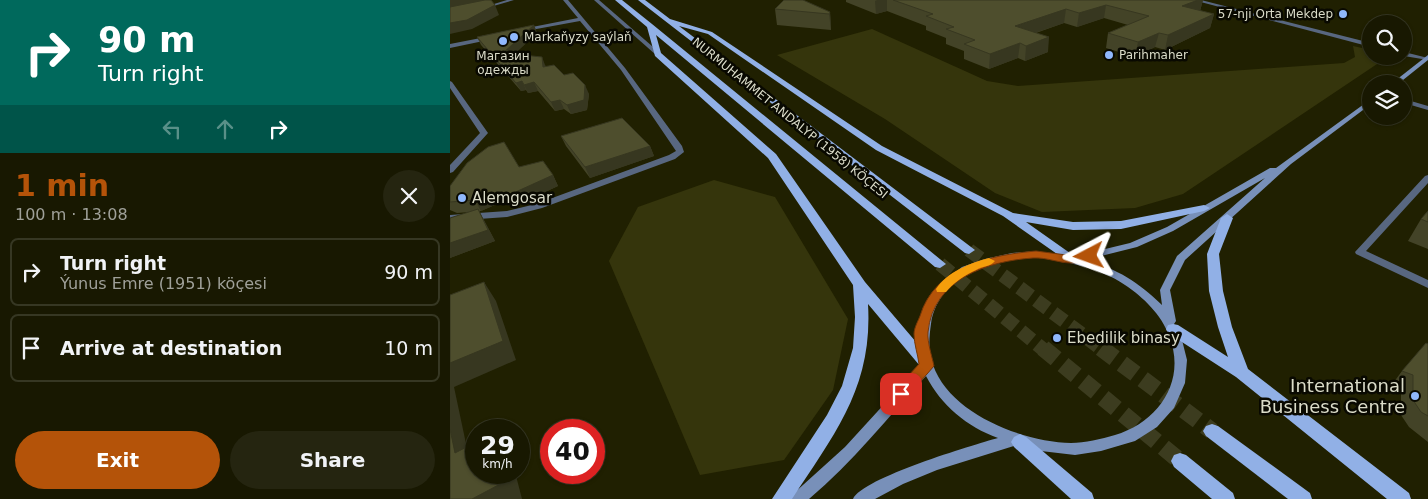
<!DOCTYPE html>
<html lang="en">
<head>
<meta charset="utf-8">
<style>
	:root { --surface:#181801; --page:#252510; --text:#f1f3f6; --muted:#9fa099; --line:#363723; --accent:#b45309 }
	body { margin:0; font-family:"DejaVu Sans",sans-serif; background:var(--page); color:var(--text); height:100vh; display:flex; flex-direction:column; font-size:19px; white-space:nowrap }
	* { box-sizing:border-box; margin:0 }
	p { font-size:16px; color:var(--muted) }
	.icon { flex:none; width:28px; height:28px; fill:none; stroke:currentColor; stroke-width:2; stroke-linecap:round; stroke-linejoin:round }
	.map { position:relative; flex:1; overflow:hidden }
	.drawer { display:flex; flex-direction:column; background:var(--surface); width:450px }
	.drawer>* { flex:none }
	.banner { background:#00695c; color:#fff; overflow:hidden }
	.tools { position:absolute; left:912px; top:15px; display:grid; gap:10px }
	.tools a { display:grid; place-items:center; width:50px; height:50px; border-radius:50%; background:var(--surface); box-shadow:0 1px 4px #0004,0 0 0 1px var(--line); font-size:25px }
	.speed { position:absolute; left:15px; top:419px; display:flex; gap:10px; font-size:25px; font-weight:700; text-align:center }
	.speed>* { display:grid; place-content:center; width:65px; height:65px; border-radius:50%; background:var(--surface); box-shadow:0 1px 4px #0004,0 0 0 1px var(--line); line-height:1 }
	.speed small { font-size:12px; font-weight:400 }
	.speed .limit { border:8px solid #d22; background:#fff; color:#111 }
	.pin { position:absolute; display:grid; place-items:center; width:42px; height:42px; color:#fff; margin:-21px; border-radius:10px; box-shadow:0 2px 8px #0006 }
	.me { position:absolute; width:55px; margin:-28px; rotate:266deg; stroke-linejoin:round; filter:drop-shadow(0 0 4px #0008) }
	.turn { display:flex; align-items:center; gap:18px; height:105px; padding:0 15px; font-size:22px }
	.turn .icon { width:65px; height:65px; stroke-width:2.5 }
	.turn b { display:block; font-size:35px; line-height:42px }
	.lanes { display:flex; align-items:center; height:48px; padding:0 15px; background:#0003; justify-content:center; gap:25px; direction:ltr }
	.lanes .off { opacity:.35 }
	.round { display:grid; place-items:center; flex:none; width:52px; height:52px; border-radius:26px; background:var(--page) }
	.summary { display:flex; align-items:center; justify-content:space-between; height:85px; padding:0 15px }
	h1 { font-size:30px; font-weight:600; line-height:38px; color:var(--accent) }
	.primary-button { display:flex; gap:10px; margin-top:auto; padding:10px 15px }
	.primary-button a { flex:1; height:58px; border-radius:30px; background:var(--accent); color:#fff; font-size:20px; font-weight:600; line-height:58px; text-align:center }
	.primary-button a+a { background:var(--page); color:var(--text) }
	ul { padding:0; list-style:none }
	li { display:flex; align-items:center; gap:15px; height:68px; margin:0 10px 8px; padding:0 5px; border:2px solid var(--line); border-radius:8px }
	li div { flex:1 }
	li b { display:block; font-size:19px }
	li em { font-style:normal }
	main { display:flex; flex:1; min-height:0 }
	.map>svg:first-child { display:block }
	.green { fill:#35350c }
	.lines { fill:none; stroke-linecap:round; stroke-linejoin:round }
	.primary-tunnel-far1 { stroke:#3c3c1f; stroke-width:14; stroke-dasharray:14 7; stroke-linecap:butt }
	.primary-tunnel { stroke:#3c3c1f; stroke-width:17; stroke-dasharray:17 9; stroke-linecap:butt }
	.street { fill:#586780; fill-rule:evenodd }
	.secondary { fill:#7890b9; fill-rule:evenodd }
	.primary { fill:#91b0e6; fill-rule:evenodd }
	.wall { fill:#434327 }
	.shaded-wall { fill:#373720 }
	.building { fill:#4e4e2d; stroke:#373720 }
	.route { fill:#b45309; stroke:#753606 }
	.slow { fill:#f59e0b }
	.poi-dot { fill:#90b8fd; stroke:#090901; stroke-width:2 }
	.labels { text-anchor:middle; stroke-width:5; stroke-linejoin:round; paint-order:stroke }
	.far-poi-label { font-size:12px; fill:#dbdcc9; stroke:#090901; text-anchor:start }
	.far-street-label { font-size:12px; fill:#dbdcc9; stroke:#090901 }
	.poi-label { font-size:15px; fill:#dbdcc9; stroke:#090901; text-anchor:start }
	.near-poi-label { font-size:18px; fill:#dbdcc9; stroke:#090901; text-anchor:end }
</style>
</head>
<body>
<main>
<section class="drawer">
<div class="banner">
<div class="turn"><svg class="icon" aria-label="right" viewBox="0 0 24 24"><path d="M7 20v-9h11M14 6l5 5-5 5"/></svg><div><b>90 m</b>Turn right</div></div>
<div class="lanes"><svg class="icon off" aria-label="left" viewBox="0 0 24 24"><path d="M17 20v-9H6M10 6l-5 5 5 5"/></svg><svg class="icon off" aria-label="ahead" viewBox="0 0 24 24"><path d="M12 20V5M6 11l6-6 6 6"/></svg><svg class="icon" aria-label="right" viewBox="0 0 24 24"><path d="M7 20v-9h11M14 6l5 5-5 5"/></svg></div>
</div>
<div class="summary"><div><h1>1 min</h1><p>100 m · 13:08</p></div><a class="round"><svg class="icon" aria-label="close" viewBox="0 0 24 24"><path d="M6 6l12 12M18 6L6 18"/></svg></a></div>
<ul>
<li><svg class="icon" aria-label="right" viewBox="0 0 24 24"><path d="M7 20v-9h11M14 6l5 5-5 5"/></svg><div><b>Turn right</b><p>Ýunus Emre (1951) köçesi</p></div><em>90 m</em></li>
<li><svg class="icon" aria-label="arrive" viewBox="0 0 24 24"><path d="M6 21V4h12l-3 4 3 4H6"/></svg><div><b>Arrive at destination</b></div><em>10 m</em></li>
</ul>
<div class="primary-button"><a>Exit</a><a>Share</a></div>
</section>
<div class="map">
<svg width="978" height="499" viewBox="0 0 978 499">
	<rect width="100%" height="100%" fill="#202001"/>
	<g class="green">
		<path d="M422,29l115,52 31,5 326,-23 11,-6 -2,-11 18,4v6h18l-206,138 -48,14 -93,4 -47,-19 -110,-74 -108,-64z"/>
		<path d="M264,180l61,17 73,122 -15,71 -49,70 -84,15 -91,-214 29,-54z"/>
	</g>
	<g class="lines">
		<g class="primary-tunnel-far1">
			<path d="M519,250l134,100"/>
			<path d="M490,264l104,86"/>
		</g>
		<g class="primary-tunnel">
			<path d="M593,348l137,113"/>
			<path d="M651,348l111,83"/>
		</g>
		<g class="street">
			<path d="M57,0h7l-31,9 -2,-1z"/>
			<path d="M113,0h5l57,68 57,78 2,6 -9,7 -133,49 -35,9 -57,4v-6l57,-4 29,-7 133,-49 7,-4 -55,-81 -41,-49 -60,11 -1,-1 3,-2 56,-11z"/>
			<path d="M144,0h5l61,53v2h-4z"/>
			<path d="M743,0h8l170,43v4z"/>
			<path d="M41,36l3,2 -1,1 -43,9v-4z"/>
			<path d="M954,52l24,6v2l-24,-4z"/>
			<path d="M0,81l2,1 36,51 -35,39 -3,1v-8l30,-32 -30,-45z"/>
			<path d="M954,99l24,7v4l-24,-7z"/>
			<path d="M978,175v8l-62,68 62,29v8l-72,-34 -1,-2 70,-76z"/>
		</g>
		<g class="secondary">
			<path d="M978,55v5l-30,24h-7z"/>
			<path d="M921,99v5l-80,60 -106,96 -15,30 6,31 -2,3 7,12 6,24 -2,23 -11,25 -17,19 -22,14 -34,10 -26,4 -34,-4 -24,-6 -80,25 -34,14 -28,15h-22c9,-21 120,-54 145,-61 -31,-11 -57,-33 -72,-62 -38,41 -73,86 -117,123h-19l3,-5 52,-47 75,-82 -4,-23 4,-25 3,-8 17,-25 22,-17 23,-8 27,-6 24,-2 36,6 58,-14 37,-16 103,-59h6zM815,178l-88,78 -17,34 2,15c-24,-23 -44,-36 -77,-45l52,-13 36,-16zM586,257c31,5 63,10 89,28 18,12 37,30 44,51 18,44 -10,86 -54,99 -14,4 -30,8 -44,8 -48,-1 -121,-29 -138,-78 -5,-14 -4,-27 -2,-41 3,-25 23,-46 46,-56 18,-7 39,-9 59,-11z"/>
		</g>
		<g class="primary">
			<path d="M165,0h7l30,24 294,240 -6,4 -5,-1 -279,-232 5,18 115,101 89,128 68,80 -3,4 -5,2 -5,-2 -52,-62c5,83 -33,129 -76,195h-20l55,-84 15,-29 11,-38 2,-31 -2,-32 -85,-127 -113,-102 -8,-29z"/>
			<path d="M188,0h7l25,19 42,13 170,114 131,67 60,9 48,-1 83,-16 6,3 -6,3 -83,18 -48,1 -47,-8 51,36 -2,3h-8l-64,-45 -127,-66 -168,-116 -29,-8 296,224 -6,4 -4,-1z"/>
			<path d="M777,214l6,4 -14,36 4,37 9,36 16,42 161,124 2,6h-24l-151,-122 -68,-44 -2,-4 2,-4 5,-1 5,1 50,32 -10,-30 -9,-36 -2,-37 14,-36z"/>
			<path d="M762,424l6,2 92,67 2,6h-24l-82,-63 -3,-5 3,-5z"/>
			<path d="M570,434l6,3 66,56 2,6h-23l-57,-52 -3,-5 3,-5z"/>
			<path d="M730,453l6,2 47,38 2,6h-23l-38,-32 -3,-6 3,-6z"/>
		</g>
	</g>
	<g class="wall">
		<path d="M396,0h357l-3,11 14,3 -4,14 -45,22 -10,-3 -20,10 -29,-9 2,-15 20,-8 -24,-7 -27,9 -13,-4 -28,10 12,19 -23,9 -7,-3 -29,11 -25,-10v-8l-18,-7v-6l-20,-8v-4l-39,-15 -11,3 -30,-12z"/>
		<path d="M325,9l55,3 1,16v2l-54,-5z"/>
		<path d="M84,25l3,8 -23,21 31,11 1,2 18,8 25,19 -2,16 -16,4 -7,-5 -9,2 -17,-20 -10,2 -2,-3 -5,1 -40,-46 -4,-8z"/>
		<path d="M111,136l89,10 4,10 -64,22 -24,-32z"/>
		<path d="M69,167l34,8 5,11 -43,20 -18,-2 -16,7h-2l16,30 -45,17v-40l20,-6 -13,1 -7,-3v-24z"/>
		<path d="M978,211v38l-20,-8 13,-22z"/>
		<path d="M978,344v98l-19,-15 -8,-12v-24l-10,-5 11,-15z"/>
	</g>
	<g class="shaded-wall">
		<path d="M0,0h39l-39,9z"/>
		<path d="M427,0h10v11l-11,3 -1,-13z"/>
		<path d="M748,0h5l-3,11 -18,-5z"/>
		<path d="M45,5l4,10 -27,14 -22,5v-11z"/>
		<path d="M656,5l-2,13 -27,9 2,-14z"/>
		<path d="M616,9l-2,14 -50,17 1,-14z"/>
		<path d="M380,12l1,16v2l-2,-16z"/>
		<path d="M764,14l-4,14 -45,22 3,-15z"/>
		<path d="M84,25l3,8 -31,29 -3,-9z"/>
		<path d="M709,33l-4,14 -20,10 3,-15z"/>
		<path d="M599,37l-1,15 -23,9 1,-15z"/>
		<path d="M570,43l-2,15 -29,11 1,-15z"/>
		<path d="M92,57l3,8 2,11 -4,-9z"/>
		<path d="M72,81l4,9 -5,1 -5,-8z"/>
		<path d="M84,82l4,9 -10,2 -4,-8z"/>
		<path d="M135,85l4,9 -2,16 -16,4 -4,-9z"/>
		<path d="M110,100l4,9 -9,2 -4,-9z"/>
		<path d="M200,146l4,10 -64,22 -5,-11z"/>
		<path d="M103,175l5,11 -43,20 -6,-11z"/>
		<path d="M41,193l6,11 -16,7 -6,-11z"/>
		<path d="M28,209l17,32 -45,17v-15z"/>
		<path d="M34,282l12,19 20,59 -62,27 18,85 -17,-19 -5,-24v-66z"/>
		<path d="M54,472h11l7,27h-50z"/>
	</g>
	<g class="building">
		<path d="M35,0h6l4,5 -28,15 -17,3v-16z"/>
		<path d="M334,0h19l27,12 -1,2 -54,-5z"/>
		<path d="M443,0h305l-16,6 32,8 -46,21 -9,-2 -21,9 -30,-9 41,-17 -43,-11 -27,8 -13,-4 -51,17 34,11 -23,9 -6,-3 -30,11 -26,-10 11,-4 -29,-11 8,-2 -28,-11 7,-2z"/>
		<path d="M84,25l-31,28 39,4 1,10 11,-2 10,10 9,-2 12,12 -1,15 -17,5 -7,-5 -9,2 -17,-20 -10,3 -2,-4 -6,2 -39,-46z"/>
		<path d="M172,118l28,28 -65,21 -24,-31z"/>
		<path d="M54,142l15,25 24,-6 10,14 -44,20 -18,-2 -16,7 -25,2v-16l17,-23 21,-16z"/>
		<path d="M28,209l10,21 -38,13v-25z"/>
		<path d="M978,211v11l-7,-3z"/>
		<path d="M34,282l19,59 -53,22v-68z"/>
		<path d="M976,343l2,1v72l-7,-4 -8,-12v-25l-11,-4z"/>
		<path d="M0,429l5,24 21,-11v30h28l2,9 -34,18h-22z"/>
	</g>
	<path class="route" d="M586,251l38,5 15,-4 6,4 -2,2c-5,2 -12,5 -18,5 -14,1 -28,-6 -42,-5 -45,3 -100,21 -105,74 -1,10 4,24 6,34l-28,32 -5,2 -5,-2 -3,-4 3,-5 23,-25c-1,-9 -5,-20 -5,-30 0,-6 4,-13 6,-18 15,-50 71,-61 116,-65z"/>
	<path class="slow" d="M539,258l6,3c-5,6 -13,5 -19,9 -11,5 -23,13 -30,22h-9l-1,-3c11,-17 34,-26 53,-31z"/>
	<g class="poi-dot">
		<circle cx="893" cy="14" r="5"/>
		<circle cx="64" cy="37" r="5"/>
		<circle cx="53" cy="41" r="5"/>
		<circle cx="659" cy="55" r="5"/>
		<circle cx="12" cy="198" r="5"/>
		<circle cx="607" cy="338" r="5"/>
		<circle cx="965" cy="396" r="5"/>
	</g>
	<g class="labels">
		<g class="far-poi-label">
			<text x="883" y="18" text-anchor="end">57-nji Orta Mekdep</text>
			<text x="74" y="41">Markaňyzy saýlaň</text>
			<text x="669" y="59">Parihmaher</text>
			<text x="53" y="60" text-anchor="middle">Магазин<tspan x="53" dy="14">одежды</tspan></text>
		</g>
		<g class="far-street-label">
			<text transform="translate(340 118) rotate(39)" y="4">NURMUHAMMET ANDALYP (1958) KÖÇESI</text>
		</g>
		<g class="poi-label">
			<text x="22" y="203">Alemgosar</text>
			<text x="617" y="343">Ebedilik binasy</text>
		</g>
		<g class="near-poi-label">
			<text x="955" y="392">International<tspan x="955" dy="21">Business Centre</tspan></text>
		</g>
	</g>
</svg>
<div class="tools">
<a><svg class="icon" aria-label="search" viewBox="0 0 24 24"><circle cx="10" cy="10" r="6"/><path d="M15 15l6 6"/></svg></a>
<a><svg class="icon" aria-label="layers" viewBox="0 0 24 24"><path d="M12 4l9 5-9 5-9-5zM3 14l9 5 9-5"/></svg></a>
</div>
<div class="speed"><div>29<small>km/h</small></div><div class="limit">40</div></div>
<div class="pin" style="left:451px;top:394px;background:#d93025"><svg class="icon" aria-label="arrive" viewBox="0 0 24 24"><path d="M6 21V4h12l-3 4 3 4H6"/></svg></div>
<svg class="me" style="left:639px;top:256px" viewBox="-20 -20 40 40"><path d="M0-17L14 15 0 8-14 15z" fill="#b45309" stroke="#fff" stroke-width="4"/></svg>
</div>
</main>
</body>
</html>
